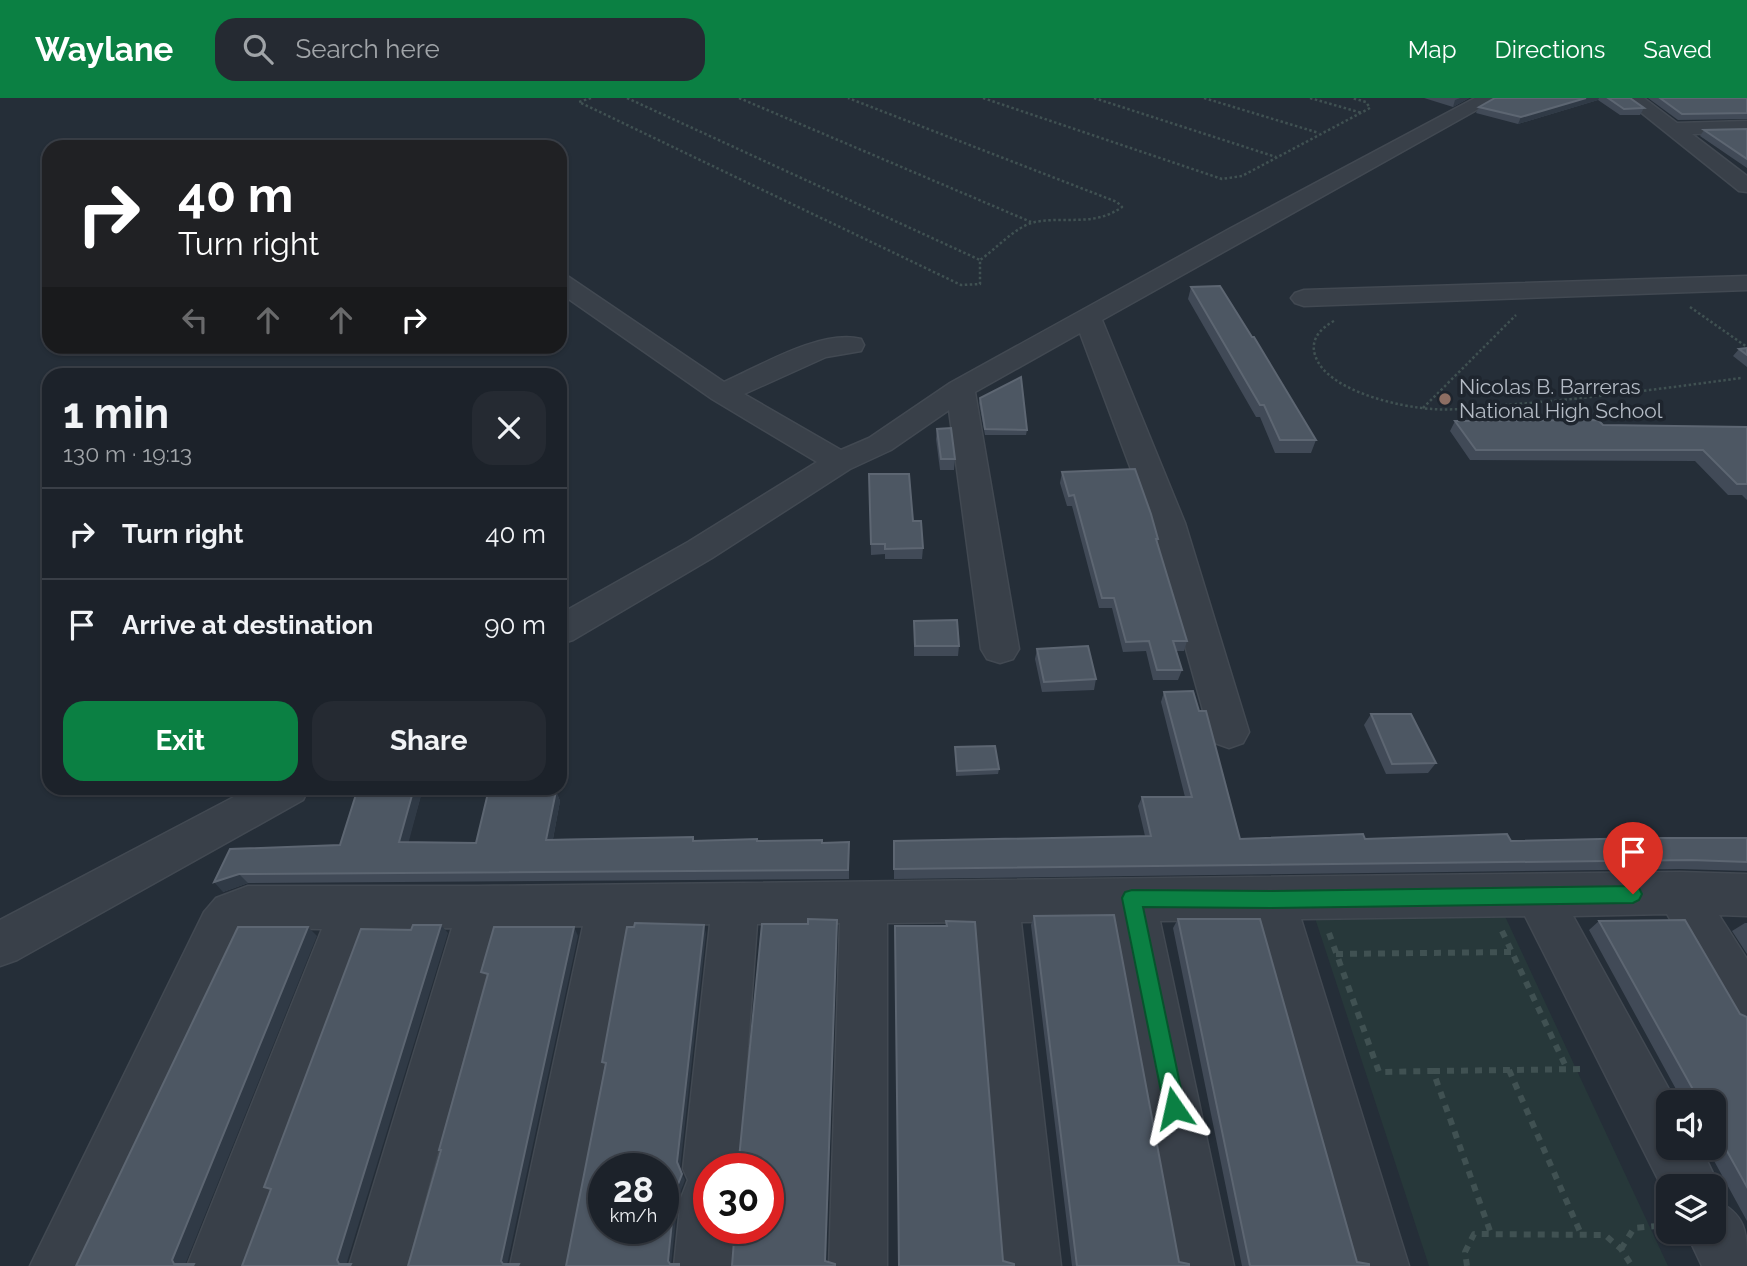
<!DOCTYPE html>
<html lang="en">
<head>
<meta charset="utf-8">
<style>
	:root { --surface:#1c222a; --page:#252a32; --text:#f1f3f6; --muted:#a0a4a8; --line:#3a3f47; --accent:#0b8043 }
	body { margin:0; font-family:Raleway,sans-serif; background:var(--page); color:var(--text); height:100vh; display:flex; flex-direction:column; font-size:26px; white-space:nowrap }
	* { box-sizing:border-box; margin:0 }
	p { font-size:23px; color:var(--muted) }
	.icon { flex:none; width:38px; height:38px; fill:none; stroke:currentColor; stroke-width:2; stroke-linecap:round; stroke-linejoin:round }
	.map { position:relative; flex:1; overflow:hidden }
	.drawer { position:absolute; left:42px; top:270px; width:525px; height:427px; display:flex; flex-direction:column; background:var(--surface); border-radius:21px; box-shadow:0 2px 5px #0004,0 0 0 2px var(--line) }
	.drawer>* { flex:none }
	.guide { position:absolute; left:42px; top:42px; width:525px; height:214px; border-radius:21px; box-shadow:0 2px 5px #0004,0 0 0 2px var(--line); background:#202124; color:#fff; overflow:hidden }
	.fabs { position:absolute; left:1656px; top:992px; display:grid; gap:14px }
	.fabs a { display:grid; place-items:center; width:70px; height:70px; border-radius:14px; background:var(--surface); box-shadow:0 2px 5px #0004,0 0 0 2px var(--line); font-size:35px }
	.speed { position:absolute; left:588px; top:1055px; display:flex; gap:14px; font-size:35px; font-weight:700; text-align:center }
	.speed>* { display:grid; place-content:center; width:91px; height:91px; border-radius:50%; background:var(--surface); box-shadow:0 2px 5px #0004,0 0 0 2px var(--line); line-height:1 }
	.speed small { font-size:18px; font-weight:400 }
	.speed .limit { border:10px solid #d22; background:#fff; color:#111 }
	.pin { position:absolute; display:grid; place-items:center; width:60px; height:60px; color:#fff; margin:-72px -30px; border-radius:50% 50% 50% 0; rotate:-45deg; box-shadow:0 0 7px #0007 }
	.pin .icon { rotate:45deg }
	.me { position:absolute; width:77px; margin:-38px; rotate:349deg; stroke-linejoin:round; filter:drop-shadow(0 0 5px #0008) }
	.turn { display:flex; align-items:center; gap:24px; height:147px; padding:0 21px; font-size:32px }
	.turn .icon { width:91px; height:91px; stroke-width:2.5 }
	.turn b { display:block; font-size:49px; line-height:60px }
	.lanes { display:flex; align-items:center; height:66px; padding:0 21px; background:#0003; justify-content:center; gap:35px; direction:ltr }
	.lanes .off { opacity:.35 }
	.round { display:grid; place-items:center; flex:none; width:74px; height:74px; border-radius:21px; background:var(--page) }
	.head { display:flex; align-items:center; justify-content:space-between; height:119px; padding:0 21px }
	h1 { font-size:42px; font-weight:700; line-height:52px }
	.primary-button { display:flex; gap:14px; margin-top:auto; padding:14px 21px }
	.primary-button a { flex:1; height:80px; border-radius:21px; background:var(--accent); color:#fff; font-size:28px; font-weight:700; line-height:80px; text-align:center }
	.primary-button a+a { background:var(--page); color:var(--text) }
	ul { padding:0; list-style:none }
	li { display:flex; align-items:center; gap:21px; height:91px; padding:0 21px; border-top:2px solid var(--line) }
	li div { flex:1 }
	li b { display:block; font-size:26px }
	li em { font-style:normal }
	header { display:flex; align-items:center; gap:42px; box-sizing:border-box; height:98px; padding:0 35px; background:var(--accent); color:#fff }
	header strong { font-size:33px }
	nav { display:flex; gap:38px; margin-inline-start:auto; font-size:24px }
	.search { width:490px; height:63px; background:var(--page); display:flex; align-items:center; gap:18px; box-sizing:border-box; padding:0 24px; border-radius:21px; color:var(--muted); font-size:26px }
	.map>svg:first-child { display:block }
	.green { fill:#27383a }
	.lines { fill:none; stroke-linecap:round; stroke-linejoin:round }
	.minor-casing { stroke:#424952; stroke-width:3 }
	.path-far1 { stroke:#405152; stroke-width:2.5; stroke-dasharray:2.5 2.5; stroke-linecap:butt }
	.path { stroke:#405152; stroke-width:6; stroke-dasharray:7 7; stroke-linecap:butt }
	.minor { fill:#394049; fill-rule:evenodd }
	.wall { fill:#414a57 }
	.shaded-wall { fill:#303a46 }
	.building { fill:#4d5763; stroke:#5d6672; stroke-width:2; fill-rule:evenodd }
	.route { fill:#0b8043; stroke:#07532c; stroke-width:2 }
	.education-dot { fill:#8d6e63; stroke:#1e252e; stroke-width:2.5 }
	.labels { text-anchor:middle; stroke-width:7; stroke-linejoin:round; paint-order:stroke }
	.far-poi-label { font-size:21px; fill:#b4bbc5; stroke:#1e252e; text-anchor:start }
</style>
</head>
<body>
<header>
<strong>Waylane</strong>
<div class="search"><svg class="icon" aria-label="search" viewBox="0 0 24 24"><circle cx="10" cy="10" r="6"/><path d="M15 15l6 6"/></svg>Search here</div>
<nav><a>Map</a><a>Directions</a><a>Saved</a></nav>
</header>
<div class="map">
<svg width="1747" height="1168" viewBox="0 0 1747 1168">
	<rect width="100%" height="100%" fill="#252e38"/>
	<path class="green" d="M1313,814h190l165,354h-239z"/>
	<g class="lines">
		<defs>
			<g id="minor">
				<path d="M1475,0h23l-396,222 83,203 64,209 -6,11 -14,5 -14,-5 -6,-11 -58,-209 -71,-190 -105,59 44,257 -6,10 -13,4 -13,-4 -6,-10 -32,-239 -58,40 -41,19 -138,89 -139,82 -13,4v-30l128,-72 129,-80 -105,-63 -152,-106v-18l9,2 155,105c36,-16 97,-53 137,-43l3,6 -3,6 -35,6 -82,37 97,56 28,-12 81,-55 281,-155z"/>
				<path d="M1623,0h21l33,25 70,-2v12l-55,1 55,42v16l-8,-1z"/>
				<path d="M1747,178v14l-443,16 -9,-3 -4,-5 4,-5 9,-3z"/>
				<path d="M251,690h58l-6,12 -286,160 -17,6v-46z"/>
				<path d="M1680,774l67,2v42l-28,-1 28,44v69l-18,-7 -62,-107 -94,2 103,186h-8v46h33l18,38 -6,13c34,15 34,33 34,67h-45l-16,-34h27v-46h-45v13l-143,-283 -224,3 108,347h-58l-96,-346 -95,1 74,345h-58l-63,-345 -92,1 40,344h-58l-28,-344 -88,1v343h-58l11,-343 -83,1 -18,245h-30v59h26l-3,38h-58l7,-68 7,-18 -5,-11 27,-245 -80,2 -62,340h-58l73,-340 -84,2 -92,338h-58l103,-338 -83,1 -124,337h-58l135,-337 -74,-1 -10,14 -149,324h-59l174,-354 12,-14 32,-12h229z"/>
			</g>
		</defs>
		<use href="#minor" class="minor-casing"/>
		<g class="path-far1">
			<path d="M591,0l-12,4 382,183 19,-1v-24c16,-11 36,-34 55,-38 31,-6 59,5 87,-15l-5,-5 -269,-104"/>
			<path d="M627,0l353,162"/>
			<path d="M739,0l292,124"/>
			<path d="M983,0l239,81 20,-3 128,-68 -4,-6 -14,-4"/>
			<path d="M1094,0l182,59"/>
			<path d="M1204,0l115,35"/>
			<path d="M1310,0l52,15"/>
			<path d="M1690,209l57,40"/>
			<path d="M1334,223c-13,7 -24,18 -19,34 11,36 85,52 117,54 28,2 57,-3 85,-5 75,-6 150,-16 224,-26"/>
			<path d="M1423,310l93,-93"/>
		</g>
		<g class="path">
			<path d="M1502,833l65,138"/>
			<path d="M1329,835l50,139 54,-1 57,160"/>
			<path d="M1336,856l176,-2"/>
			<path d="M1509,972l72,164"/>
			<path d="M1433,973l153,-2"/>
			<path d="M1621,1151l13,-21 34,-3"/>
			<path d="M1467,1168l-2,-14 9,-18 131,1 16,14 11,17"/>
		</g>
		<use href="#minor" class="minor"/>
	</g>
	<g class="wall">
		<path d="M1424,0h45l-16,9z"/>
		<path d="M1495,0h135l14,10 -4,7h-20l-22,-15 -80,24 -42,-11 3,-6z"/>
		<path d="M1648,0h99v21l-69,1z"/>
		<path d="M1747,31v39l-47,-32 4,-6z"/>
		<path d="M1191,189l125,153 -5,13h-36l-15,-36h-4l-68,-118z"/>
		<path d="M1747,250v19l-14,-11 6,-7z"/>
		<path d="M980,300l47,32 -1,5h-41l-6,-32z"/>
		<path d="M1455,323l148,4 144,2v73l-5,-5h-14l-33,-34 -225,-1 -20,-29z"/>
		<path d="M937,331l18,30 -1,11h-14l-4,-31z"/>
		<path d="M1062,374l96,67 -1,4 30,98 -3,10h-8l6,19 -4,10h-25l-7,-29 -23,1 -11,-44h-13l-27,-102h-5l-7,-23z"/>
		<path d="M869,376l44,47 10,27 -1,11h-37v-5l-14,1z"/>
		<path d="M914,523l45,25 -1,10h-44z"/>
		<path d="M1037,551l59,30 -2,11 -52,2 -7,-33z"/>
		<path d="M1164,594l35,19 41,128h125l146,2 236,-3v33l-67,-2 -786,10v-38l251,-5 -7,-30 4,-9h43l-24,-95z"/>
		<path d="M1371,616l65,49 -8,10 -42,1 -22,-49z"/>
		<path d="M955,649l44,22 -1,5 -42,2z"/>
		<path d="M423,690l-15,54 68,1 80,-52 4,10 -7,38 140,-2 1,4 128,2 27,9v27l-601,4 -25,9 7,-43 110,-4z"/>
		<path d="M1034,818l145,346 10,4h-117l-41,-341z"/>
		<path d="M1178,821l179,343 12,4h-127l-69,-338z"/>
		<path d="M1599,823l141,93 7,3v204l-40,-73h6v-46h-30l-94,-172z"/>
		<path d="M1745,825h2v31l-15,-23z"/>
	</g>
	<g class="shaded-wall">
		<path d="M1460,0h9l-16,9 2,-7z"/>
		<path d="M1586,0h13l-1,2 -80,24 3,-7z"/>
		<path d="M414,690h9l-17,64 -7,-10z"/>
		<path d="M556,693l4,10 -9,48 -5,-9z"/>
		<path d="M239,776l9,9 -25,9 -9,-10z"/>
		<path d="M837,822v9l-11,337 -1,-5z"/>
		<path d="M441,827l7,8 -102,332 -7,-1 -2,-4z"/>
		<path d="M704,827l2,9 -26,235 5,11 -7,18 -7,68 -3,-5 9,-99z"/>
		<path d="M308,829l9,9 -132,329 -11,-1 -2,-4z"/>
		<path d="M574,829l4,9 -71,329 -1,1 -5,-5z"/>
	</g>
	<g class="building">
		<path d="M1495,0h91l-65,19 -42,-10z"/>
		<path d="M1608,0h22l14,10 -20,1z"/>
		<path d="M1660,0h87v15l-65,1z"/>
		<path d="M1747,31v30l-43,-29z"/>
		<path d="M1220,188l32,51h2l62,103h-36l-16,-35h-4l-69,-118z"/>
		<path d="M1747,250v7l-8,-6z"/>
		<path d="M1021,279l6,53 -42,-1 -5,-31z"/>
		<path d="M1598,322l5,5 144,2v57h-10l-34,-34h-227l-21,-29z"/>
		<path d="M951,330l4,31h-14l-4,-30z"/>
		<path d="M1135,371l16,45 7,25h-2l31,102h-14l9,29h-25l-8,-29 -23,1 -12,-44h-12l-28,-103 -5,1 -7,-24z"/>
		<path d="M869,376h40l4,47h8l2,27 -38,1v-5h-14z"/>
		<path d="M957,522l2,26h-44l-1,-25z"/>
		<path d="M1088,548l8,33 -52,3 -7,-33z"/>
		<path d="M1193,593l6,20h7l34,128 123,-5 2,5 142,-5 4,7 133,-3h103v24l-56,-2 -797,9v-28l257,-5 -9,-39h50l-28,-105z"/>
		<path d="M1371,616h40l25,49 -44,1z"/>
		<path d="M995,648l4,23 -42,2 -2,-24z"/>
		<path d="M358,690h56l-15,54 77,1 12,-50 68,-2 -10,49 147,-3v4l64,-2v2l65,-1v3l27,-1 -1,28 -609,4 -25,8 16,-33 110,-4z"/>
		<path d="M1114,817l65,347 10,2v2h-112l-43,-350z"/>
		<path d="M808,821l29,1 -12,341 10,3v2h-103l3,-38h33v-59h-30l24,-245h46z"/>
		<path d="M1178,821h82l97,343 12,2v2h-119z"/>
		<path d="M1685,822l55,94 7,3v170l-34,-61v-24h-13l-101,-181z"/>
		<path d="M946,823l29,1 28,339 11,3v2h-115l-4,-340h52z"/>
		<path d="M635,825l69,2 -27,237 5,12 -7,18 -7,69 2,3h9v2h-113l40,-203 -4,-1 25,-135h7zM604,1071h59v59h-59z"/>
		<path d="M413,827h28l-104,335 2,4h12l-1,2h-108l29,-77 -7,-2 97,-258 50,1z"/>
		<path d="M238,829h70l-136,333 2,4h20l-1,2h-117z"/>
		<path d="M494,829h80l-73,334 2,3h16l-1,2h-110l33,-116h-2l49,-176 -7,-2z"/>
	</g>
	<path class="route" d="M1633,788l6,2 3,6 -3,6 -6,3 -361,5 -129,-1 42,201 -3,8 -8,3 -8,-3 -44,-218 3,-6 7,-2 140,1z"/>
	<circle class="education-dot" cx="1445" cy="301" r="7"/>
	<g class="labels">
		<g class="far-poi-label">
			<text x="1459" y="296">Nicolas B. Barreras<tspan x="1459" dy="24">National High School</tspan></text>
		</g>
	</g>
</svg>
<div class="fabs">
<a><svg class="icon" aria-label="sound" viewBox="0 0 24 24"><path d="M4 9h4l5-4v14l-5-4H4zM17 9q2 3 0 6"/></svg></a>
<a><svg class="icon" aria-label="layers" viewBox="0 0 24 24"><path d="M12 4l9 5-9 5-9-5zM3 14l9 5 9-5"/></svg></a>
</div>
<div class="speed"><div>28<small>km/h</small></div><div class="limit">30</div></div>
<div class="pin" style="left:1633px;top:796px;background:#d93025"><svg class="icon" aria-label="arrive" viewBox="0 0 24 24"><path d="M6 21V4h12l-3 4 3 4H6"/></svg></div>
<svg class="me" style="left:1174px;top:1010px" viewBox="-20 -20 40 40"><path d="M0-17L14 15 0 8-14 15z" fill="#0b8043" stroke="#fff" stroke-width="4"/></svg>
<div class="guide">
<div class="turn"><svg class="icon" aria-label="right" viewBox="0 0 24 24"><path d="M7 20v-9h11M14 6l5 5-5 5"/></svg><div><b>40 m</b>Turn right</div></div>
<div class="lanes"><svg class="icon off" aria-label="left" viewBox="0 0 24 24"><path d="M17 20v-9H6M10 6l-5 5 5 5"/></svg><svg class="icon off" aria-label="ahead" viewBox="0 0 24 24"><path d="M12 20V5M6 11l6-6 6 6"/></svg><svg class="icon off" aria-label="ahead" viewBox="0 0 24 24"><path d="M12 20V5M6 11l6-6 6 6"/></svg><svg class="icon" aria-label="right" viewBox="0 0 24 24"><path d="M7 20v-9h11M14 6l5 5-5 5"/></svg></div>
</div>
<section class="drawer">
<div class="head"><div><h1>1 min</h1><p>130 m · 19:13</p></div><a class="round"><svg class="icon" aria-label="close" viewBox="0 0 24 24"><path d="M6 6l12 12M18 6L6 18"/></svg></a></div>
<ul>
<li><svg class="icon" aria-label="right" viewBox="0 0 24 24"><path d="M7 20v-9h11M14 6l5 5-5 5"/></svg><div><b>Turn right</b></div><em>40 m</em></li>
<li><svg class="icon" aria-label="arrive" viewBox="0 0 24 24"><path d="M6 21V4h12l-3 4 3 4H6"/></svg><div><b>Arrive at destination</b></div><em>90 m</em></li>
</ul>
<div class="primary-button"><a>Exit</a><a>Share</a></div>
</section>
</div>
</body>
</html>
